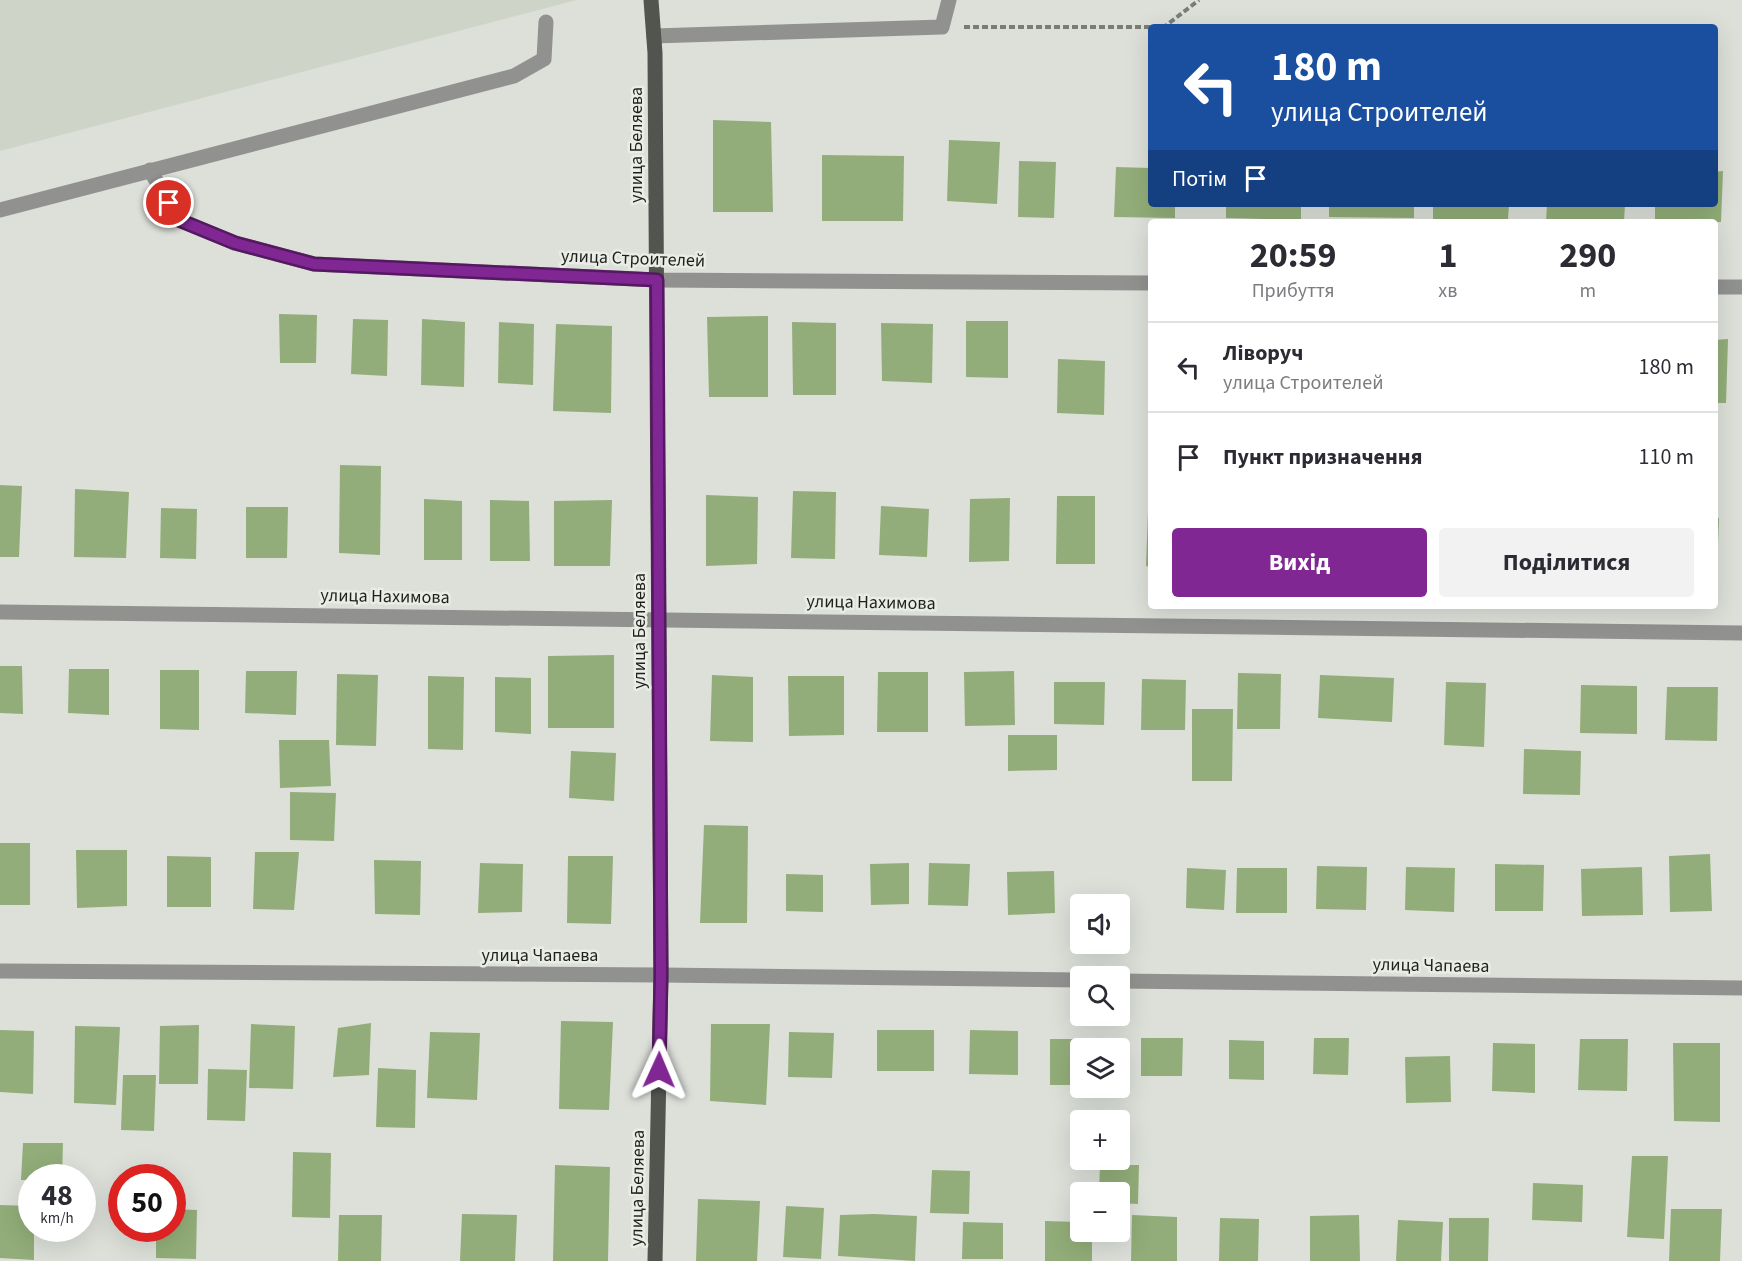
<!DOCTYPE html>
<html lang="uk">
<head>
<meta charset="utf-8">
<style>
	:root { --surface:#fff; --page:#f2f2f3; --text:#2b2b33; --muted:#7c7c81; --line:#e1e1e2; --accent:#812794 }
	body { margin:0; font-family:"Source Sans 3",sans-serif; background:var(--page); color:var(--text); height:100vh; display:flex; flex-direction:column; font-size:22px; white-space:nowrap }
	* { box-sizing:border-box; margin:0 }
	p { font-size:20px; color:var(--muted) }
	.icon { flex:none; width:33px; height:33px; fill:none; stroke:currentColor; stroke-width:2; stroke-linecap:round; stroke-linejoin:round }
	.map { position:relative; flex:1; overflow:hidden }
	.drawer { position:absolute; left:1148px; top:219px; width:570px; height:390px; display:flex; flex-direction:column; background:var(--surface); border-radius:6px; box-shadow:0 6px 24px #0002 }
	.drawer>* { flex:none }
	.banner { position:absolute; left:1148px; top:24px; width:570px; height:183px; border-radius:6px; box-shadow:0 6px 24px #0002; background:#1a4fa0; color:#fff; overflow:hidden }
	.controls { position:absolute; left:1070px; top:894px; display:grid; gap:12px }
	.controls a { display:grid; place-items:center; width:60px; height:60px; border-radius:6px; background:var(--surface); box-shadow:0 6px 24px #0002; font-size:30px }
	.speed { position:absolute; left:18px; top:1164px; display:flex; gap:12px; font-size:30px; font-weight:700; text-align:center }
	.speed>* { display:grid; place-content:center; width:78px; height:78px; border-radius:50%; background:var(--surface); box-shadow:0 6px 24px #0002; line-height:1 }
	.speed small { font-size:15px; font-weight:400 }
	.speed .limit { border:9px solid #d22; background:#fff; color:#111 }
	.pin { position:absolute; display:grid; place-items:center; width:51px; height:51px; color:#fff; margin:-26px; border:3px solid #fff; border-radius:50%; box-shadow:0 2px 6px #0007 }
	.me { position:absolute; width:66px; margin:-33px; rotate:1deg; stroke-linejoin:round; filter:drop-shadow(0 0 4px #0008) }
	.turn { display:flex; align-items:center; gap:21px; height:126px; padding:0 24px; font-size:27px }
	.turn .icon { width:78px; height:78px; stroke-width:2.5 }
	.turn b { display:block; font-size:42px; line-height:51px }
	.then { display:flex; align-items:center; height:57px; padding:0 24px; background:#0003; gap:12px; font-size:22px }
	.eta { display:flex; justify-content:space-evenly; align-items:center; height:102px; text-align:center }
	.eta b { font-size:36px; font-weight:700; line-height:42px }
	.action { display:flex; gap:12px; margin-top:auto; padding:12px 24px }
	.action a { flex:1; height:69px; border-radius:6px; background:var(--accent); color:#fff; font-size:24px; font-weight:700; line-height:69px; text-align:center }
	.action a+a { background:var(--page); color:var(--text) }
	ul { padding:0; list-style:none }
	li { display:flex; align-items:center; gap:18px; height:90px; padding:0 24px; border-top:2px solid var(--line) }
	li div { flex:1 }
	li b { display:block; font-size:22px }
	li em { font-style:normal }
	.map>svg:first-child { display:block }
	.built { fill:#ced5c8 }
	.building { fill:#92ad79 }
	.lines { fill:none; stroke-linecap:round; stroke-linejoin:round }
	.path { stroke:#797c77; stroke-width:4; stroke-dasharray:6 3; stroke-linecap:butt }
	.minor { stroke:#91928f; stroke-width:15 }
	.major { stroke:#52544f; stroke-width:15 }
	.route-casing { stroke:#541960; stroke-width:15 }
	.route { stroke:#812794; stroke-width:10 }
	.labels { text-anchor:middle; stroke-width:5; stroke-linejoin:round; paint-order:stroke }
	.street-label { font-size:18px; fill:#1f201d; stroke:#e9ede6 }
</style>
</head>
<body>
<div class="map">
<svg width="1742" height="1261" viewBox="0 0 1742 1261">
	<rect width="100%" height="100%" fill="#dce0d9"/>
	<path class="built" d="M0,0h577l-577,151z"/>
	<g class="building">
		<path d="M713,120l58,2 2,90h-60z"/>
		<path d="M949,140l51,2 -3,62 -50,-3z"/>
		<path d="M822,155l82,1 -1,65h-81z"/>
		<path d="M1019,161l37,1 -2,56 -36,-1z"/>
		<path d="M1116,167l34,1v36h25v14l-61,-1z"/>
		<path d="M1723,171l-2,51h-66v-18h59v-32z"/>
		<path d="M1226,204h75v16l-75,-2z"/>
		<path d="M1329,204h85v14l-85,-1z"/>
		<path d="M1433,204h76l-1,15 -75,1z"/>
		<path d="M1547,204h78l-1,18h-78z"/>
		<path d="M279,314l38,1 -1,48h-36z"/>
		<path d="M768,316v81h-59l-2,-80z"/>
		<path d="M353,319l35,1 -1,56 -36,-2z"/>
		<path d="M422,319l43,3 -1,65 -43,-2z"/>
		<path d="M966,321h42v57l-42,-1z"/>
		<path d="M499,322l35,2 -1,61 -35,-2z"/>
		<path d="M792,322l44,1v72h-43z"/>
		<path d="M881,323l52,1 -1,59 -50,-2z"/>
		<path d="M556,324l56,2 -1,87 -58,-2z"/>
		<path d="M1728,339l-2,64h-12v-63z"/>
		<path d="M1058,359l47,2 -1,54 -47,-2z"/>
		<path d="M340,465l41,1 -1,89 -41,-2z"/>
		<path d="M0,485l22,1 -3,71h-19z"/>
		<path d="M75,489l54,3 -3,66 -52,-1z"/>
		<path d="M793,491l43,1 -1,67 -44,-1z"/>
		<path d="M706,495l52,2 -1,67 -51,2z"/>
		<path d="M1057,496h38v68h-39z"/>
		<path d="M1010,498l-1,63 -40,1 1,-63z"/>
		<path d="M424,499l38,2v59h-38z"/>
		<path d="M490,500l39,1 1,60h-40z"/>
		<path d="M612,500l-2,66h-56v-65z"/>
		<path d="M881,506l48,3 -2,48 -48,-2z"/>
		<path d="M246,507h42l-1,51h-41z"/>
		<path d="M161,508l36,1 -1,50 -36,-1z"/>
		<path d="M1148,512h2v55l-4,-1z"/>
		<path d="M1714,518h5l-2,52h-3z"/>
		<path d="M614,655v73h-66v-72z"/>
		<path d="M0,666h22l1,48 -23,-1z"/>
		<path d="M69,669h40v46l-41,-2z"/>
		<path d="M160,670h39v60l-39,-1z"/>
		<path d="M246,671h51l-1,44 -51,-2z"/>
		<path d="M1014,671l1,54 -50,1 -1,-54z"/>
		<path d="M878,672h50v60h-51z"/>
		<path d="M1238,673l43,1 -1,55h-43z"/>
		<path d="M337,674l41,1 -2,71 -40,-1z"/>
		<path d="M712,675l41,2v65l-43,-1z"/>
		<path d="M1320,675l74,3 -2,44 -74,-4z"/>
		<path d="M428,676l36,1 -1,73 -35,-1z"/>
		<path d="M788,676h56v59l-55,1z"/>
		<path d="M495,677l36,1v56l-36,-2z"/>
		<path d="M1142,679l44,1 -1,50h-44z"/>
		<path d="M1054,682h51l-1,43 -50,-1z"/>
		<path d="M1446,682l40,1 -2,64 -40,-2z"/>
		<path d="M1581,685l56,1v48l-57,-1z"/>
		<path d="M1667,687h51l-1,54 -52,-1z"/>
		<path d="M1192,709h41l-1,72h-40z"/>
		<path d="M1008,735h49v35l-49,1z"/>
		<path d="M279,740h50l2,46 -51,2z"/>
		<path d="M1524,749l57,2 -1,44 -57,-1z"/>
		<path d="M571,751l45,2 -2,48 -45,-3z"/>
		<path d="M290,792l46,1 -2,48 -44,-1z"/>
		<path d="M704,825l44,1 -1,97h-47z"/>
		<rect x="0" y="843" width="30" height="62"/>
		<path d="M76,850h51v56l-50,2z"/>
		<path d="M255,852h44l-5,58 -41,-1z"/>
		<path d="M1710,854l2,57 -42,1 -1,-56z"/>
		<path d="M167,856l44,1v50h-44z"/>
		<path d="M568,856h45l-2,68 -44,-1z"/>
		<path d="M374,860l47,1 -1,54 -45,-1z"/>
		<path d="M480,863l43,1 -1,48 -44,1z"/>
		<path d="M909,863v41l-38,1 -1,-41z"/>
		<path d="M929,863l41,1 -2,42 -40,-1z"/>
		<path d="M1495,864l49,1 -1,46h-48z"/>
		<path d="M1317,866l50,1 -1,43 -50,-1z"/>
		<path d="M1406,867l49,1 -1,44 -49,-2z"/>
		<path d="M1642,867l1,48 -61,1 -1,-47z"/>
		<path d="M1187,868l39,2 -2,40 -38,-2z"/>
		<path d="M1237,868h50v45h-51z"/>
		<path d="M1054,871l1,42 -47,2 -1,-43z"/>
		<path d="M786,874l37,1v37l-37,-1z"/>
		<path d="M561,1021l52,1 -4,88 -50,-1z"/>
		<path d="M371,1023l-2,52 -36,2 5,-49z"/>
		<path d="M251,1024l44,2 -2,63 -44,-1z"/>
		<path d="M711,1024h59l-4,81 -56,-4z"/>
		<path d="M199,1025l-1,59h-39l1,-58z"/>
		<path d="M75,1026l45,1 -4,78 -42,-2z"/>
		<path d="M0,1030l34,1 -1,63 -33,-2z"/>
		<rect x="877" y="1030" width="57" height="41"/>
		<path d="M970,1030l48,1v44l-49,-1z"/>
		<path d="M430,1032l50,1 -3,67 -50,-2z"/>
		<path d="M789,1032l45,1 -2,45 -44,-1z"/>
		<path d="M1141,1038h42l-1,38h-41z"/>
		<path d="M1314,1038h35l-1,37 -35,-1z"/>
		<path d="M1050,1039h40v9h-10v37h-30z"/>
		<path d="M1580,1039h48l-1,52 -49,-1z"/>
		<path d="M1229,1040l35,1v39l-35,-1z"/>
		<path d="M1493,1043l42,1v49l-43,-2z"/>
		<path d="M1673,1043h47v79l-46,-1z"/>
		<path d="M1450,1056l1,46 -45,1 -1,-46z"/>
		<path d="M378,1068l38,2 -1,58 -39,-1z"/>
		<path d="M208,1069l39,1 -2,51 -38,-1z"/>
		<path d="M123,1075h33l-2,56 -33,-1z"/>
		<path d="M23,1143h40l-1,35h-30v2h-11z"/>
		<path d="M293,1152l38,1 -1,65 -38,-1z"/>
		<path d="M1632,1156h36l-4,83 -37,-2z"/>
		<path d="M555,1165l55,2 -2,94h-55z"/>
		<path d="M1100,1165h39l-1,39 -19,-1v-11h-20z"/>
		<path d="M932,1170l38,1 -1,43 -39,-1z"/>
		<path d="M1533,1183l50,2 -1,37 -50,-2z"/>
		<path d="M698,1199l62,2 -3,60h-61z"/>
		<path d="M0,1205l32,1v22h2v32l-34,-2z"/>
		<path d="M786,1206l38,2 -3,51 -38,-2z"/>
		<path d="M172,1209l25,1 -1,49 -40,-1v-30h16z"/>
		<path d="M1671,1209h51l-2,52h-51z"/>
		<path d="M462,1214l55,1 -2,46h-55z"/>
		<path d="M874,1214l43,2 -2,45 -77,-5 2,-41z"/>
		<path d="M339,1215h43l-1,46h-43z"/>
		<path d="M1132,1215l45,2v44h-46z"/>
		<path d="M1359,1215l1,46h-50v-45z"/>
		<path d="M1220,1218l39,1 -1,42h-39z"/>
		<path d="M1449,1218h40l-1,43h-39z"/>
		<path d="M1398,1220l45,2 -2,39h-45z"/>
		<path d="M1045,1221l35,1v10h12v29h-47z"/>
		<path d="M963,1222l40,1v36h-41z"/>
	</g>
	<g class="lines">
		<path class="path" d="M964,27h200l35,-27"/>
		<g class="minor">
			<path d="M654,36l288,-9 7,-27"/>
			<path d="M150,170l29,50 56,23 79,21 343,16 493,3"/>
			<path d="M0,210l514,-134 30,-17 2,-37"/>
			<path d="M1714,287h28"/>
			<path d="M0,612l1742,21"/>
			<path d="M0,971l661,4 419,5"/>
			<path d="M1119,981l623,7"/>
		</g>
		<path class="major" d="M651,0l4,53 6,922 -6,286"/>
	</g>
	<g class="lines">
		<defs>
			<path id="route" d="M169,203l10,17 56,23 79,21 343,16 4,695 -2,95"/>
		</defs>
		<use href="#route" class="route-casing"/>
		<use href="#route" class="route"/>
	</g>
	<g class="labels">
		<g class="street-label">
			<text transform="translate(636 145) rotate(-90)" y="6">улица Беляева</text>
			<text transform="translate(633 258) rotate(2)" y="6">улица Строителей</text>
			<text transform="translate(385 596) rotate(1)" y="6">улица Нахимова</text>
			<text transform="translate(871 602) rotate(1)" y="6">улица Нахимова</text>
			<text transform="translate(639 631) rotate(-90)" y="6">улица Беляева</text>
			<text x="540" y="961">улица Чапаева</text>
			<text transform="translate(1431 965) rotate(1)" y="6">улица Чапаева</text>
			<text transform="translate(637 1188) rotate(-89)" y="6">улица Беляева</text>
		</g>
	</g>
</svg>
<div class="controls">
<a><svg class="icon" aria-label="sound" viewBox="0 0 24 24"><path d="M4 9h4l5-4v14l-5-4H4zM17 9q2 3 0 6"/></svg></a>
<a><svg class="icon" aria-label="search" viewBox="0 0 24 24"><circle cx="10" cy="10" r="6"/><path d="M15 15l6 6"/></svg></a>
<a><svg class="icon" aria-label="layers" viewBox="0 0 24 24"><path d="M12 4l9 5-9 5-9-5zM3 14l9 5 9-5"/></svg></a>
<a>+</a>
<a>−</a>
</div>
<div class="speed"><div>48<small>km/h</small></div><div class="limit">50</div></div>
<div class="pin" style="left:169px;top:203px;background:#d93025"><svg class="icon" aria-label="arrive" viewBox="0 0 24 24"><path d="M6 21V4h12l-3 4 3 4H6"/></svg></div>
<svg class="me" style="left:659px;top:1070px" viewBox="-20 -20 40 40"><path d="M0-17L14 15 0 8-14 15z" fill="#812794" stroke="#fff" stroke-width="4"/></svg>
<div class="banner">
<div class="turn"><svg class="icon" aria-label="left" viewBox="0 0 24 24"><path d="M17 20v-9H6M10 6l-5 5 5 5"/></svg><div><b>180 m</b>улица Строителей</div></div>
<div class="then">Потім<svg class="icon" aria-label="arrive" viewBox="0 0 24 24"><path d="M6 21V4h12l-3 4 3 4H6"/></svg></div>
</div>
<section class="drawer">
<div class="eta">
<div><b>20:59</b><p>Прибуття</p></div>
<div><b>1</b><p>хв</p></div>
<div><b>290</b><p>m</p></div>
</div>
<ul>
<li><svg class="icon" aria-label="left" viewBox="0 0 24 24"><path d="M17 20v-9H6M10 6l-5 5 5 5"/></svg><div><b>Ліворуч</b><p>улица Строителей</p></div><em>180 m</em></li>
<li><svg class="icon" aria-label="arrive" viewBox="0 0 24 24"><path d="M6 21V4h12l-3 4 3 4H6"/></svg><div><b>Пункт призначення</b></div><em>110 m</em></li>
</ul>
<div class="action"><a>Вихід</a><a>Поділитися</a></div>
</section>
</div>
</body>
</html>
